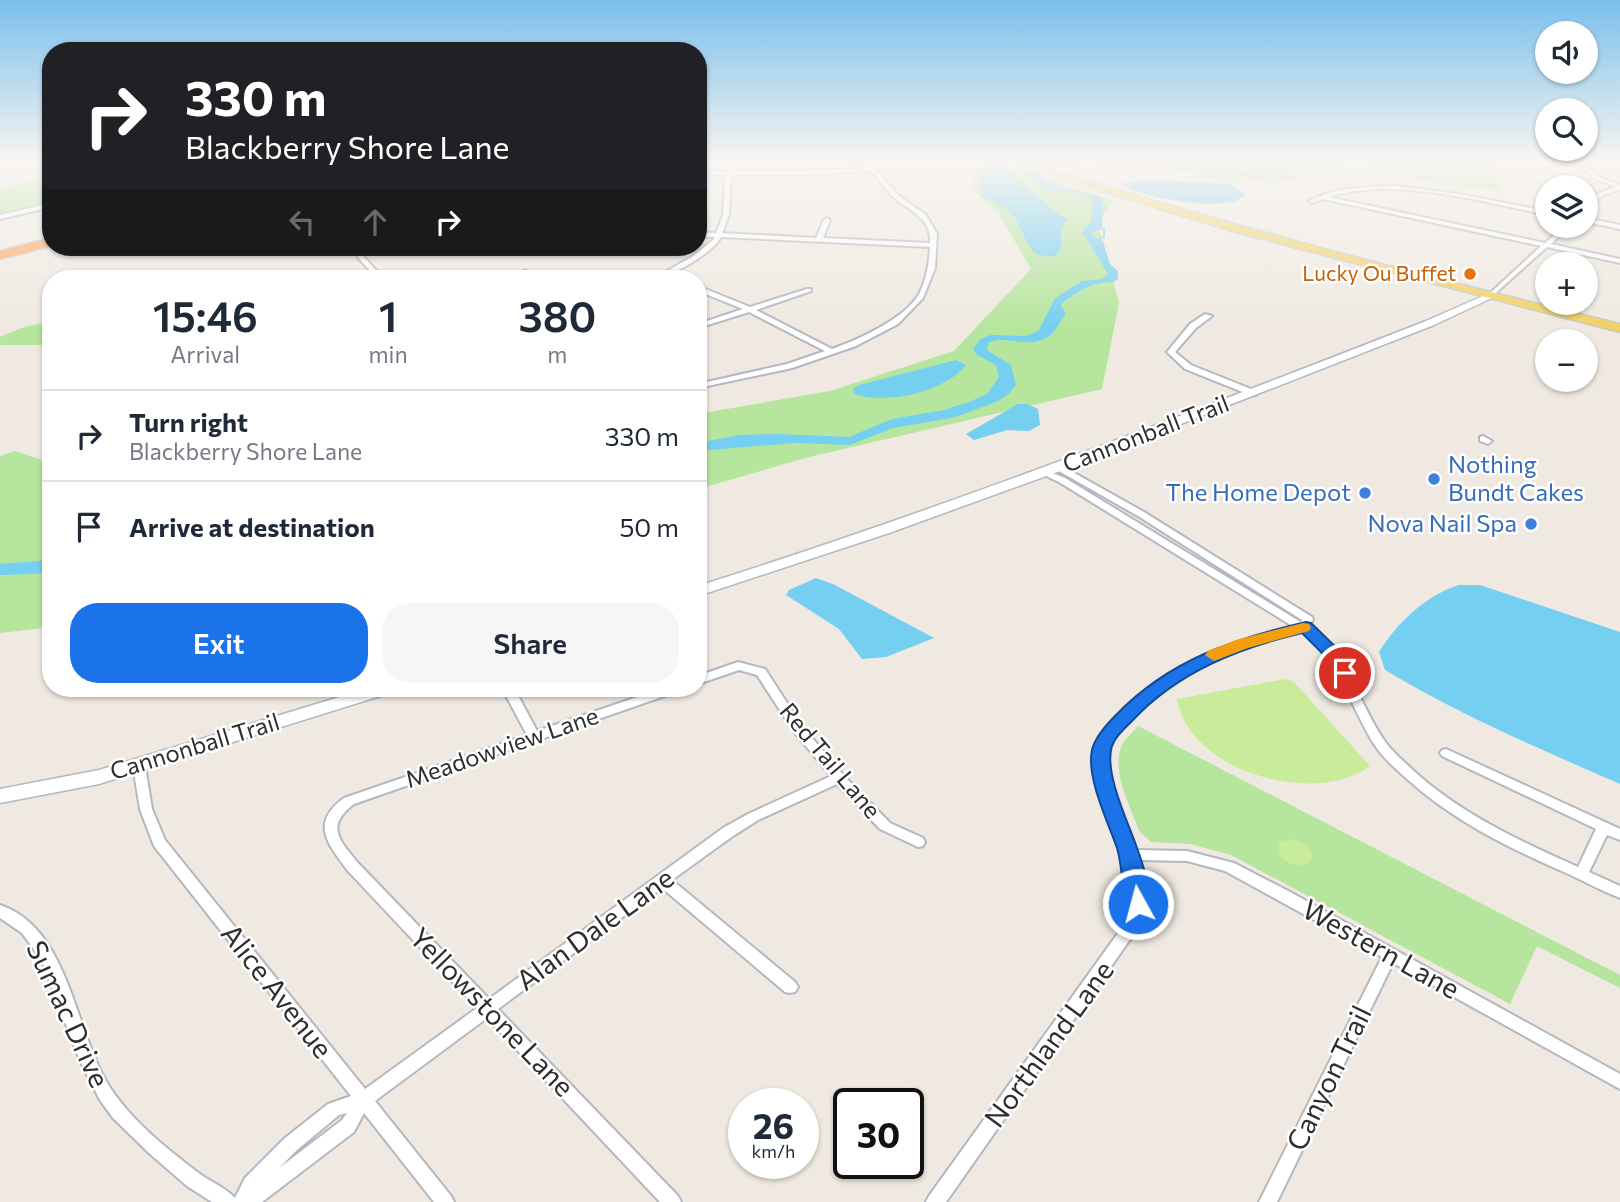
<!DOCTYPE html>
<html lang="en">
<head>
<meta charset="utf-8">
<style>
	:root { --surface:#fff; --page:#f6f6f7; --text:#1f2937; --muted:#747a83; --line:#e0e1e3; --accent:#1a73e8 }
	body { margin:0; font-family:Commissioner,sans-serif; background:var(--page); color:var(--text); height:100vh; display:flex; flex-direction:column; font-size:26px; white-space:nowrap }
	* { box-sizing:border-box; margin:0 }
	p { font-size:23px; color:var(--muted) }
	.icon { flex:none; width:38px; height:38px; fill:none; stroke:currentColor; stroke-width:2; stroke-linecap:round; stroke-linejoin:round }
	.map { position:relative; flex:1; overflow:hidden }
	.panel { position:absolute; left:42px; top:270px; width:665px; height:427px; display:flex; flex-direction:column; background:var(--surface); border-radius:28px; box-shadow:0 2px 5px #0004 }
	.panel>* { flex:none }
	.guide { position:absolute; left:42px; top:42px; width:665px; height:214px; border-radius:28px; box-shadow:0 2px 5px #0004; background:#202124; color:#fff; overflow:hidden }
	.fabs { position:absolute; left:1535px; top:21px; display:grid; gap:14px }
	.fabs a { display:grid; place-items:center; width:63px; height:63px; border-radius:50%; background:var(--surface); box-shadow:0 2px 5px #0004; font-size:35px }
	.speed { position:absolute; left:728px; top:1088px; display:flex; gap:14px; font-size:35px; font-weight:700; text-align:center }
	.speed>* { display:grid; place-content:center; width:91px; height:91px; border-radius:50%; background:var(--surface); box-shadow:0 2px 5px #0004; line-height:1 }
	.speed small { font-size:18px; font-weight:400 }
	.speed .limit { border:4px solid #111; border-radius:10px; background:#fff; color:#111 }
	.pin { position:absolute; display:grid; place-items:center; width:60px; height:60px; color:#fff; margin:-30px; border:4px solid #fff; border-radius:50%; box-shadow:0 2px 7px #0007 }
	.me { position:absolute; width:77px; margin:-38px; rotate:353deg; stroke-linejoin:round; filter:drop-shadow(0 0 5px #0008) }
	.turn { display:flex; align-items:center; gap:24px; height:147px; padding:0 28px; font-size:32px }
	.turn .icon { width:91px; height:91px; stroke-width:2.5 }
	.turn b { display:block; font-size:49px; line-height:60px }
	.lanes { display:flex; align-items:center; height:66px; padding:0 28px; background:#0003; justify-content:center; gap:35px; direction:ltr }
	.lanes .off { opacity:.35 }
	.eta { display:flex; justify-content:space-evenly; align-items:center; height:119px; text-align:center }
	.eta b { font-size:42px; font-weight:600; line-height:49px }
	.button { display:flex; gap:14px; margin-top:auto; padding:14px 28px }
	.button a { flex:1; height:80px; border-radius:28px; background:var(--accent); color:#fff; font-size:28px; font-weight:600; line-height:80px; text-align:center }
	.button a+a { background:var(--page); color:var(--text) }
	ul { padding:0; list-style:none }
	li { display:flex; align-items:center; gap:21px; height:91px; padding:0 28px; border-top:2px solid var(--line) }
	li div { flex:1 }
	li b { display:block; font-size:26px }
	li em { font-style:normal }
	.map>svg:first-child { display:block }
	.green { fill:#b6e59e }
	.pitch { fill:#c9ec9a }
	.water { fill:#75cff0 }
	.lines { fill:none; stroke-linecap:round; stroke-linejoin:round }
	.stream { stroke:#75cff0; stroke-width:2 }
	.street-casing { stroke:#b4b7c1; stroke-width:4 }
	.secondary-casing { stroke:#b4b7c1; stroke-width:3 }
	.primary-casing { stroke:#c9c9c9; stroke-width:3 }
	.highway-casing { stroke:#c9c9c9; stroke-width:3 }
	.street { fill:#fff; fill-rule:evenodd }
	.secondary { fill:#fff; fill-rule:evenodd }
	.primary { fill:#f2d163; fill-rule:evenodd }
	.highway { fill:#ffa35c; fill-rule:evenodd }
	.route { fill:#1a73e8; stroke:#114b97; stroke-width:2 }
	.slow { fill:#f59e0b }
	.food-dot { fill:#e8710a; stroke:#fff; stroke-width:2.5 }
	.shop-dot { fill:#3f7fe0; stroke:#fff; stroke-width:2.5 }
	.labels { text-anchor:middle; stroke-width:5; stroke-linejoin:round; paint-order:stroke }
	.far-food-label { font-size:21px; fill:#c56008; stroke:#fff; text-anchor:end }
	.street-label { font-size:24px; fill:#2e2e2e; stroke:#fff }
	.shop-label { font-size:24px; fill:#366cbe; stroke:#fff; text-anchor:end }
	.near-street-label { font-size:28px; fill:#2e2e2e; stroke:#fff }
</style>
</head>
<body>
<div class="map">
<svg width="1620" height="1202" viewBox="0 0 1620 1202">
	<rect width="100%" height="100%" fill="#efe9e1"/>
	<g class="green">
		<path d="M1036,160h164l-3,1 11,4 4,-5h69c-50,35 -169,-18 -234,6z"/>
		<path d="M1295,160h39l4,5c18,6 31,3 46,-5h105l12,31 -113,-16 -82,2 -33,5 -31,-4 -8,4h-9l-19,-6 61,-4 21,-6z"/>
		<path d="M1001,163l113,38 -16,21 21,81 -17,86 -293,68 -111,32v-75l132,-23 124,-40 77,-82 -32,-55 -28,-26 6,-20z"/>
		<path d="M51,176v26l-51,12v-26z"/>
		<path d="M51,321v24h-51v-8l21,-9z"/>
		<path d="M15,451l36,12v164l-51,6v-177z"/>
		<path d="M1138,726l482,249v13l-83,-42 -27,58 -279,-149 -41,-11 -39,-2 -12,-11c-8,-24 -30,-63 -16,-88 4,-6 11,-12 15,-17z"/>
	</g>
	<g class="pitch">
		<path d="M1286,679l8,3 76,84c-55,41 -181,6 -193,-67z"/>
		<path d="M1293,839l12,5 7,8 -1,9c-12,8 -25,3 -33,-8l1,-11z"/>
	</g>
	<g class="water">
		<path d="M1281,160h14c-3,2 -5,5 -8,7 -30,22 -167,-7 -210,-4 -13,1 -25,6 -37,10 4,18 45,17 63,25l-1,29 -11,7 12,8 7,22 8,7v8l-5,3c-19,-1 -34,9 -50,20l-2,4 5,8c-7,7 -8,16 -17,22 -20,14 -40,-1 -60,6l-2,8 24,15 5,20 -7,9 -11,7 -42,16 -63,11 -43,17 -54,-2 -98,8v-8l41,-8 39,-1 71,3 43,-18 52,-9 25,-8 18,-8 12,-17 -3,-12 -19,-10 -4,-6 7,-10 11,-4 36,1 12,-6 16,-32 27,-17 20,-2 6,-5 -26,-42 10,-13 -1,-21 -16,-5 -28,-3 -22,-19 51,-10 62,1 28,5 78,4 24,-2z"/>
		<path d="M997,166l14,5 9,13 22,15 10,11 16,9 -7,11v18l-5,8c-31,4 -28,-19 -41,-38 -6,-9 -23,-17 -34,-21l2,-3 -4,-12 4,-12z"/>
		<path d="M1141,179l91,5 13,11c-16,19 -105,3 -125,-11z"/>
		<path d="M956,360l10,5c-21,27 -80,40 -112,29l-1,-5 6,-4z"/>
		<path d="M1018,404h9l11,5 2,16 -11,6 -22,-1 -33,10 -8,-6z"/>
		<path d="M51,560v11l-16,3 -35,1v-11z"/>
		<path d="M816,578l17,6 101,54 -48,19 -24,2 -23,-30 -53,-34 3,-5z"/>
		<path d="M1459,585h21l140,47v152c-80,-35 -160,-69 -235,-114l-6,-18c18,-29 47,-57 80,-67z"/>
	</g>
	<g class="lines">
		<path class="stream" d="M1097,241l7,-4v-7l-6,-3"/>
		<defs>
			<g id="street">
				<path d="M726,160h6l-1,10 5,-2 2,-8h6l-3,9 -4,2h64l67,-3 -7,-8h6l31,35 28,20 11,19 -2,34 -12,30 -25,26 -42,22 -64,22 -94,20v-4l89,-20 38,-13 -76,-39 -51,16v-4l45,-15 -45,-18v-5l52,21 57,-18h4v2l-55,19 76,39c25,-9 73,-30 87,-55 8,-15 10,-31 11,-47l-209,-10c-7,15 -51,41 -67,41l38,-21 21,-17 2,-3 -17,-1v-4l18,1 7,-18 2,-40h-27v-4h28zM871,171c7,8 14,18 22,26 16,14 39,21 37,46l-107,-5 7,-18 -3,-2 -3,2 -8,18 -94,-5 7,-18 2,-40h70z"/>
				<path d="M1584,167h4l11,10 21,8v5l-17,5 -17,15v-5l13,-12 17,-6 -21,-8 -11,-10z"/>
				<path d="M1396,186l63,8 88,17v4c-64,-13 -155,-39 -218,-18l216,46 19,-17h6l-19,18 69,15v4l-73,-16 -58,52 -3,-2 1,-1 54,-50 -218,-47 -11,4 -3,-2c26,-14 58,-14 87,-15z"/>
				<path d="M51,203v4l-51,12v-4z"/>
				<path d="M1586,218l34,7v4l-34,-7z"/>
				<path d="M354,247h6l4,10 19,21h-6l-18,-19z"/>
				<path d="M525,270l13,7 1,1c-6,1 -12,-1 -17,-6z"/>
				<path d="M1205,314l7,2 -16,12 -21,24 16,13 65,26v4h-6l-65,-26 -18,-17 23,-28z"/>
				<path d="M1483,436l9,5 -4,3 -8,-3v-4z"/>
				<path d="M1060,465l84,47 168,105 1,2 -3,8c39,29 49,78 76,116 8,11 20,20 30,30 47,42 104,68 162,94l18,-38 -154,-73 -2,-3 2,-3 4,-1 174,80v11l-13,-5 -18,37 31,14v12c-18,-7 -36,-17 -54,-25 -57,-25 -113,-52 -160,-95 -11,-10 -22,-19 -30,-31 -25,-37 -36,-89 -74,-116 -65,17 -128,40 -175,90 -8,9 -18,18 -19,31 -4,26 20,72 28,98l51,1 47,12 58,30 328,181v15l-227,-126 -116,239h-18l123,-245 -157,-86 -38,-10 -48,-1c5,22 8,47 -1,68l-192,274h-20l3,-6 197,-274c12,-59 -14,-91 -29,-145 -8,-29 9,-50 29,-69 48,-44 106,-66 168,-81l-235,-145 -19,-9 5,-3 20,8 229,140 7,4 1,-2 -164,-104 -81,-46v-4z"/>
				<path d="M738,662l27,7 37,57 43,51 45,46 33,15 2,4 -2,4 -5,1 -38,-18 -43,-45 -79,36 -25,16 -61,44 123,102 3,5 -3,5 -5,1 -5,-1 -123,-104 -164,121 180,187 3,6h-21l-173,-184 -112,83 76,95 3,6h-20l-70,-89 -10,19 -92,70h-50l-25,-16 -38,-33 -36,-35 -13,-18 -20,-39 -37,-97 -10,-16 -11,-15 -22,-15v-13c71,24 74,129 111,184 22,33 57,61 89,85 11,8 26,14 35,24l10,-20 40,-40 43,-34 23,-8 -197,-250 -14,-37 -7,-43 2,-3h8l2,3 7,43 13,31 200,249 112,-81 -129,-137c-21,-28 -38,-48 -4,-73l183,-63 -25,-47h12l23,43 127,-43h17l-2,3 -325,113c-29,22 -15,36 4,59l131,136 234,-171 25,-14 83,-38 -37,-44 -37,-57 -18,-5 -41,14v-8zM347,1113l-5,7 -63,48 18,-18 42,-35z"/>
			</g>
			<g id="secondary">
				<path d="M1485,295l9,2 -60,28 -363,142 -182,66 -191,63v-10c247,-78 487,-171 728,-265z"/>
				<path d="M369,688h27l-3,4 -294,92 -99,19v-14l99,-19z"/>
			</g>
			<path id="primary" d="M1010,160h13c196,64 396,115 597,164v8l-384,-100 -151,-46z"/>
			<path id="highway" d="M51,238v8l-51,13v-8z"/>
		</defs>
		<use href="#street" class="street-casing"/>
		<use href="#secondary" class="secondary-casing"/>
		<use href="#primary" class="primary-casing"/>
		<use href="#highway" class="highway-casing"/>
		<use href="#street" class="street"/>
		<use href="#secondary" class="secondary"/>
		<use href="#primary" class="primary"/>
		<use href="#highway" class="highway"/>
	</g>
	<linearGradient id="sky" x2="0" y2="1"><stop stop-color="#7abfeb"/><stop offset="0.49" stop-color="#f8f5f2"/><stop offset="1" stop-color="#f8f5f2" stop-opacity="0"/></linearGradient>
	<rect width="1620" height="328" fill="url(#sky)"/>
	<path class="route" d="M1306,622l5,1 31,30 11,20 -2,4h-12l-10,-17 -27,-27c-63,15 -124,39 -169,87 -8,8 -20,18 -22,30 -5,27 17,72 26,98 6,16 16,47 8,62l-7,3 -8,-3c-9,-18 -7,-42 -13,-62 -9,-26 -31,-71 -25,-98 3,-13 15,-26 24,-35 53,-55 117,-76 190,-93z"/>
	<path class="slow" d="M1303,623l6,1 2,4 -2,3 -61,17 -34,13 -9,-6 3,-4 28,-11z"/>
	<circle class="food-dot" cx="1470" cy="274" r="7"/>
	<g class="shop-dot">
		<circle cx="1434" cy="479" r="7"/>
		<circle cx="1365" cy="493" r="7"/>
		<circle cx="1531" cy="524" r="7"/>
	</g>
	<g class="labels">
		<g class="far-food-label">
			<text x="1456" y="281">Lucky Ou Buffet</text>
		</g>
		<g class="street-label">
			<text transform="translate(1146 434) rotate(-21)" y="8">Cannonball Trail</text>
			<text transform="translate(195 747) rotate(-17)" y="8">Cannonball Trail</text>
			<text transform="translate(502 748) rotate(-19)" y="8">Meadowview Lane</text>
			<text transform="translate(830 761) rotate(50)" y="8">Red Tail Lane</text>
		</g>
		<g class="shop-label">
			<text x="1448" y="473" text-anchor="start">Nothing<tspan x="1448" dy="28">Bundt Cakes</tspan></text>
			<text x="1351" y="501">The Home Depot</text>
			<text x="1517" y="532">Nova Nail Spa</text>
		</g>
		<g class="near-street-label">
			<text transform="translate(595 929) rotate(-36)" y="10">Alan Dale Lane</text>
			<text transform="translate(1381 949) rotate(29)" y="10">Western Lane</text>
			<text transform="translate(277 991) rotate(52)" y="10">Alice Avenue</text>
			<text transform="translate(492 1012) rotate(46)" y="10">Yellowstone Lane</text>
			<text transform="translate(68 1014) rotate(65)" y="10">Sumac Drive</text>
			<text transform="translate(1049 1044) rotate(-54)" y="10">Northland Lane</text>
			<text transform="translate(1329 1078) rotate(-64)" y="10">Canyon Trail</text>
		</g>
	</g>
</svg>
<div class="fabs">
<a><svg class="icon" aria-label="sound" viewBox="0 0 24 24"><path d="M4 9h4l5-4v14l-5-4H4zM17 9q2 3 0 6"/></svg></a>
<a><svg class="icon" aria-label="search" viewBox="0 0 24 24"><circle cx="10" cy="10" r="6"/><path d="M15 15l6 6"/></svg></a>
<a><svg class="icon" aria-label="layers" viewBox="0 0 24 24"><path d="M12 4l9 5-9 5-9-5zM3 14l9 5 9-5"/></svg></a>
<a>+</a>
<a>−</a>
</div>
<div class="speed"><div>26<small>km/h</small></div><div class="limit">30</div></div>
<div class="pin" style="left:1345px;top:673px;background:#d93025"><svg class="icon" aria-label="arrive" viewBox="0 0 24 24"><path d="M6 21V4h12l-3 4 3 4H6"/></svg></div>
<svg class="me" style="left:1138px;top:904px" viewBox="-20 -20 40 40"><circle r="17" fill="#1a73e8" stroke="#fff" stroke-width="3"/><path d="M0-11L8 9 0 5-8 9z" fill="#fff"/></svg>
<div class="guide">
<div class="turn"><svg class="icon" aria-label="right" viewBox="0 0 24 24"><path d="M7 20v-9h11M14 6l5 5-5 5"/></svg><div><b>330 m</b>Blackberry Shore Lane</div></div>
<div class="lanes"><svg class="icon off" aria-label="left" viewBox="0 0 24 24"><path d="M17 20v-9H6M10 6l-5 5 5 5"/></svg><svg class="icon off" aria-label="ahead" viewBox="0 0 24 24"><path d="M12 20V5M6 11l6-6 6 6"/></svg><svg class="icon" aria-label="right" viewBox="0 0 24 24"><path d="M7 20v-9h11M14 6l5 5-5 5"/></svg></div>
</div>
<section class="panel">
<div class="eta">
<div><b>15:46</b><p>Arrival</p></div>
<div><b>1</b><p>min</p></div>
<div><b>380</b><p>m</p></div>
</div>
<ul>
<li><svg class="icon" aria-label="right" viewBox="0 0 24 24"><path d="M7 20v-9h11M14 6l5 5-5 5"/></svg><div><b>Turn right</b><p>Blackberry Shore Lane</p></div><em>330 m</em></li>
<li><svg class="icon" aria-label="arrive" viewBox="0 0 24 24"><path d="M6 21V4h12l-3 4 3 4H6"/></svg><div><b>Arrive at destination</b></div><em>50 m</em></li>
</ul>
<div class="button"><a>Exit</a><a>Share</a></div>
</section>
</div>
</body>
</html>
